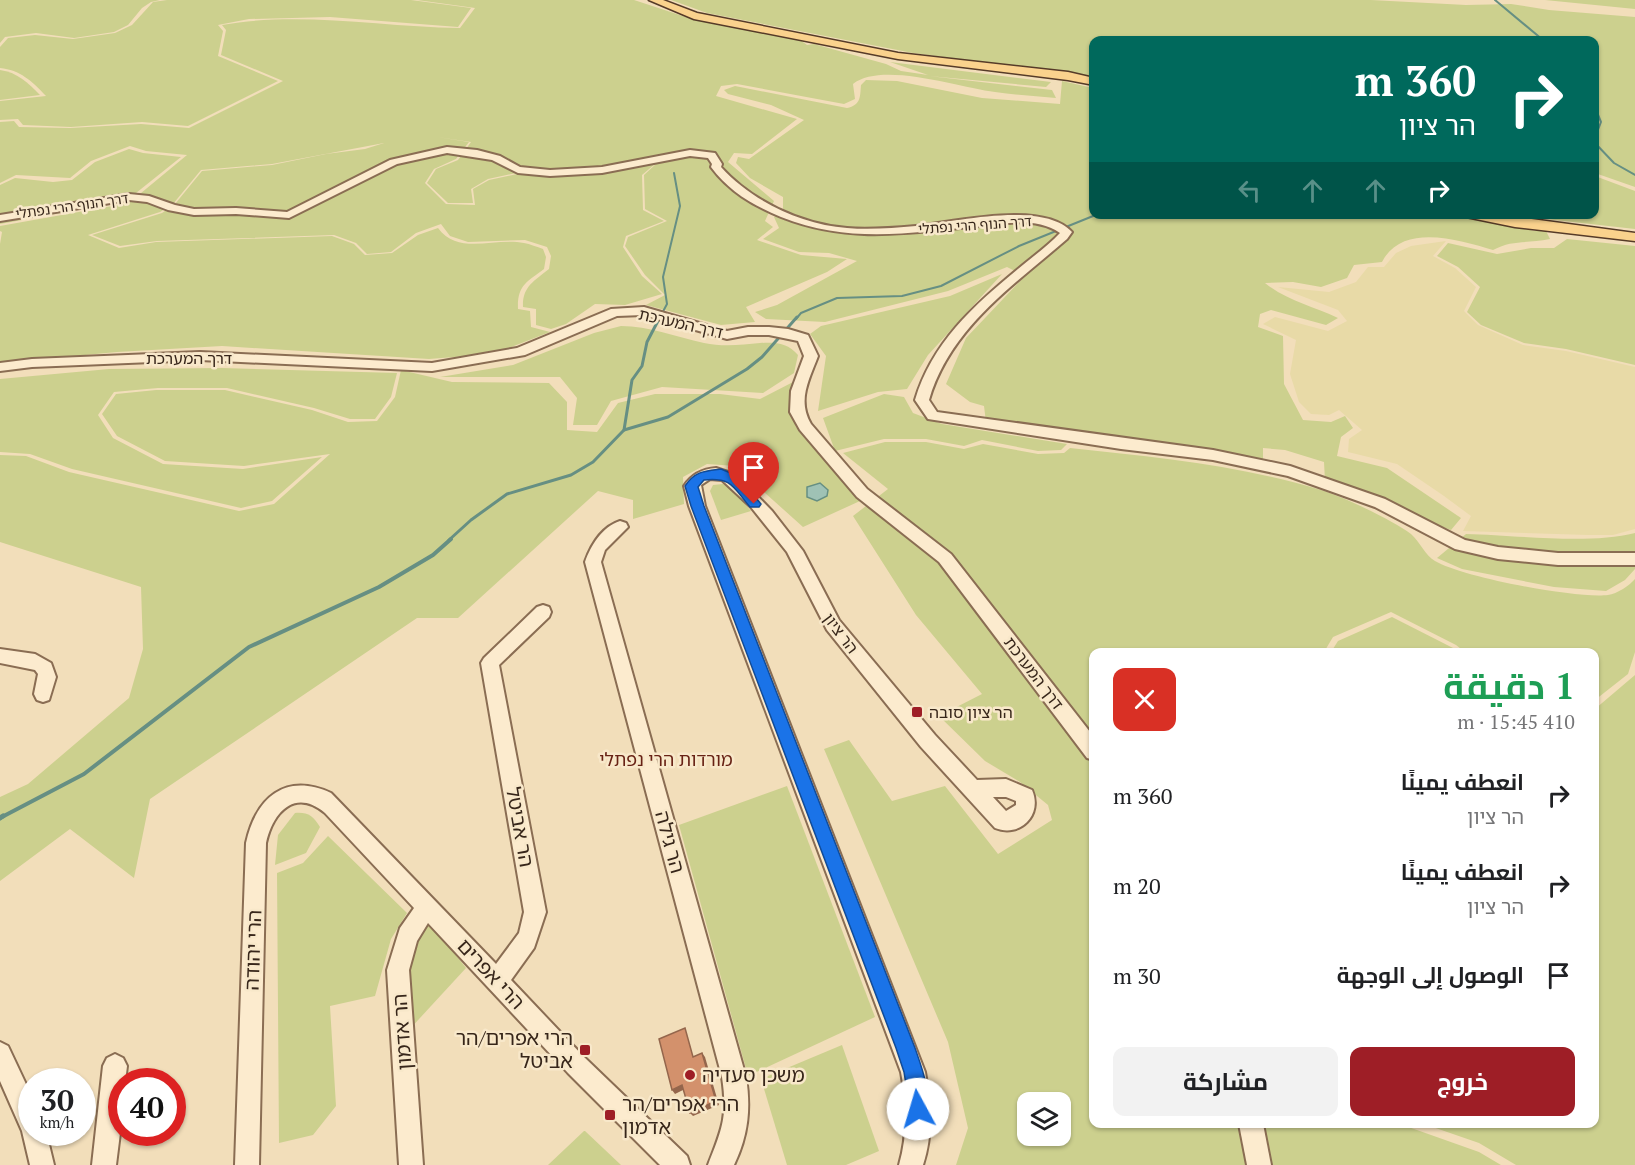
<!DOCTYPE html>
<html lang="ar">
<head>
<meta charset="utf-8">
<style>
	:root { --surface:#fff; --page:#f2f2f2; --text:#202124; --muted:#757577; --accent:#9e1e26 }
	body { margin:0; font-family:"PT Serif",Cairo,"Noto Sans Hebrew",serif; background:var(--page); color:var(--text); direction:rtl; height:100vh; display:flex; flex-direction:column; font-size:22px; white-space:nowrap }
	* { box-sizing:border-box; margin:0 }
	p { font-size:20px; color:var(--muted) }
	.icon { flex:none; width:33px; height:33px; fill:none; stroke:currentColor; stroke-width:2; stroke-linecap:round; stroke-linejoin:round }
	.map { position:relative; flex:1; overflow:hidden; direction:ltr }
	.details { position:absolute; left:1089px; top:648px; width:510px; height:480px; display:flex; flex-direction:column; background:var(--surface); border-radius:12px; box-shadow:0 2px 4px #0004; direction:rtl }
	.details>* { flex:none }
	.top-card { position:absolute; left:1089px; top:36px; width:510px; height:183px; border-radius:12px; box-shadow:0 2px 4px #0004; direction:rtl; background:#00695c; color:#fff; overflow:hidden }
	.fabs { position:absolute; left:1017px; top:1092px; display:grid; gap:12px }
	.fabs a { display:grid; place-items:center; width:54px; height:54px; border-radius:12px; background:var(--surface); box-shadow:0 2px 4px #0004; font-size:30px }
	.speed { position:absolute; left:18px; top:1068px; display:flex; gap:12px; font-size:30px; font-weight:700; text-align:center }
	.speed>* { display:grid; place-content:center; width:78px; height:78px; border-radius:50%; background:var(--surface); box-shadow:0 2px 4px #0004; line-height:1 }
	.speed small { font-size:15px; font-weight:400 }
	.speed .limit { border:9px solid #d22; background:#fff; color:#111 }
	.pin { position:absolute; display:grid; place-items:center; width:51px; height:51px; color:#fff; margin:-62px -26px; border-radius:50% 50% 50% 0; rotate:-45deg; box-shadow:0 0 6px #0007 }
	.pin .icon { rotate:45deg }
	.me { position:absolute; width:66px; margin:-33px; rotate:354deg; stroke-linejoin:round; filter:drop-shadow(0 0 4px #0008) }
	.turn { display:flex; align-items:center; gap:21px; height:126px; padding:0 24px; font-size:27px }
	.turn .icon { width:78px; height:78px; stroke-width:2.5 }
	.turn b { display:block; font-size:42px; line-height:51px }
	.lanes { display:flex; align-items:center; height:57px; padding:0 24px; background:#0003; justify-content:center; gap:30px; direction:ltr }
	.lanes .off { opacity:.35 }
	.round { display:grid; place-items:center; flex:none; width:63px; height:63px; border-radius:12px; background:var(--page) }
	.headline { display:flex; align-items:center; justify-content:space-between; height:102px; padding:0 24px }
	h1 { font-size:36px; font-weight:700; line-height:45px; color:#1e9e55 }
	.primary-button { display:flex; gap:12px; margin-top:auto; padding:12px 24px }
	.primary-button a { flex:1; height:69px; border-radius:12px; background:var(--accent); color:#fff; font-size:24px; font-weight:700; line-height:69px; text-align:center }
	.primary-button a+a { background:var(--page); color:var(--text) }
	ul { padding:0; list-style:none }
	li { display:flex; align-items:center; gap:18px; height:90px; padding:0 24px }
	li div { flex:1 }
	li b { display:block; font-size:22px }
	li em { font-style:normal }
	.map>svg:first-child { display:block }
	.farmland { fill:#e8daa7 }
	.green { fill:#ccd08e; fill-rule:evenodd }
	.water { fill:#9fc2b5; stroke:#668f83; stroke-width:1.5 }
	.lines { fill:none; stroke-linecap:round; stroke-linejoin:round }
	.stream-far3 { stroke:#668f83; stroke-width:2 }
	.stream-far2 { stroke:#668f83; stroke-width:3 }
	.stream-far1 { stroke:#668f83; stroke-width:4 }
	.stream { stroke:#668f83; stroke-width:5 }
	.minor-casing { stroke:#8a6d53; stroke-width:4 }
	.major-casing { stroke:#563b28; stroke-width:3 }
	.minor { fill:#fcebce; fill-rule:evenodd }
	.major { fill:#fad28d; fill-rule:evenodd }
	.shaded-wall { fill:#94664c }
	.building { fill:#d3916c; stroke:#94664c; stroke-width:1.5 }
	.route { fill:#1a73e8; stroke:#114b97; stroke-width:1.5 }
	.poi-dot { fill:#9e1e26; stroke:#f8e8ca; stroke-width:2 }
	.labels { text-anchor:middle; stroke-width:5; stroke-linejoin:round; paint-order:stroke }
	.far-street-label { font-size:14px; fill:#37261a; stroke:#f8e8ca }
	.street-label { font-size:16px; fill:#37261a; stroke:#f8e8ca }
	.poi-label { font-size:16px; fill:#37261a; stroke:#f8e8ca; text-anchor:start }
	.neighbourhood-label { font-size:18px; fill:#682215; stroke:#f8e8ca }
	.near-street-label { font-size:20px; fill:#37261a; stroke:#f8e8ca }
	.near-poi-label { font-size:20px; fill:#37261a; stroke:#f8e8ca; text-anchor:start }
</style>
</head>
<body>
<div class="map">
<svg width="1635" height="1165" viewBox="0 0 1635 1165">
	<rect width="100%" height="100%" fill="#f2deba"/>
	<path class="farmland" d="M1446,241l-13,15 22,12 21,19 -12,24 14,14 45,20 43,6 69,16v162l-22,6h-25l-125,-4 8,-15 -27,-20 -47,-32 -49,-12 1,-13 13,-9 -23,-20 -10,5 -18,-1 -12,-12 -9,-28 6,-34 -33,-16 12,-7 53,14 19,-10 -9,-11 -60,-23 51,5 27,-10 12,-15h16l12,-14 15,-7z"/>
	<g class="green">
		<path d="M0,0h160l-9,2 -9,6 -14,17 -14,7 -40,6 -38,-5 -31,4 -5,6z"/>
		<path d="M167,0h244l60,8 -13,19 -128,-10 -81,2 -31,6 5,6 -5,25 60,25 -90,45 -46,-4 -71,5 -48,-2 -5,-6 -18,1v-19l46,-5c-14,-15 -26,-26 -46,-28v-21l8,-9 27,-3 38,4 42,-6 17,-8 21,-23z"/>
		<path d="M417,0h217l61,20 104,19 8,6 7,-1 72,20 15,7 27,4 -38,-13 161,20 -5,5 -117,-11 123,14 4,8c-20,-2 -41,-3 -61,-6 -35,-4 -113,-31 -142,-8l2,15 -11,5 -107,-20 -16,2 -5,10 81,23 -45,35 -18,-1 -6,9 46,39 -9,20 8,6 -16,13 44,15 46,4 -20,13 -81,35 9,15 -34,3 -75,-20 19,-10 -20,-20 -20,-29 3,-9 39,-16 -22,-12 -1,-34 13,-12 -87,8 -30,-3 -52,11 -17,10 2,14h-25l-21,-20 9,-14 22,-9 13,-18 -34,-5 32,5 -13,17 -22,10 -9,14 21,21 29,1 -2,-16 16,-9 51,-11 30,3 85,-8 -13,11 1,35 21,11 -38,15 -3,11 19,29 20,18 -37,11 -30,-1 -29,20 -15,5 -15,-4v-16l-13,-2c-1,-20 11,-26 26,-38l2,-13 -4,-9 -22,-7 -57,2 -18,-6 -9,-12 -25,9 -25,19 -24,2 -11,-11 -22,-8 -177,6 -37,5 -28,-11 70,-22 13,-9 27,-33 70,-6 54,-11 39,-5 19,-6 -112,21 -71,6 -28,34 -13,8 -72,23 31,13 37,-6 176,-6 22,8 11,11 27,-2 26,-18 20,-7c21,28 56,9 86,15 6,1 13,4 19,6l3,8 -2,12c-17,13 -27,16 -26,40l12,2 1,16 19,5 -57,22 -64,5 -207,-13 -105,6 -117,11v-119l2,-12 -2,-1v-5l129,-23 58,-48 -41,-4 -16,-5 -39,15 -21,17 -54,-3 -16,8v-61l14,-1 5,6 51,1 71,-4 48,4 94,-47 -62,-26 5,-25 -4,-5c78,-14 158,2 238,3l15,-20z"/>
		<path d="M671,0h700l95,5 45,-1 38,6 86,7v170l-40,-14 -1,-133h-500l-1,36 -180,-23 -206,-40z"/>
		<path d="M1545,0h90v9z"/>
		<path d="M0,70c17,2 28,13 40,25l-40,5z"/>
		<path d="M866,80l31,1 85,17 78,6 2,-23 31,7 1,126h359l82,17h11l4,8c-22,5 -37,0 -57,11 -33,-10 -91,-28 -111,12l-28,3 -7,13 -26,9 -28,-5 -28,1c22,18 48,23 73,35l-12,7 -55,-15 -11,4 -2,13 25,9 1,48 19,36 28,2 14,-6 8,12 -12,9 -4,19 50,12 74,50 -10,12 -113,-42 -13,-7 -1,-19 -39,-12 -22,-2v14l-277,-40 -2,-16 -14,-4 -24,-18 20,-46 59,-62 -18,-9 -59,24 -123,31 -59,-3 -11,-7 22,-7 80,-44 -28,-8 -30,-1 -36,-13 16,-11 -5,-11 9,-7v-13l-33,-19 -14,-15 2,-6 11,2 55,-39 -33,-15 -43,-11 -4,-4 11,-4 112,22c14,-3 13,-11 14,-23z"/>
		<path d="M129,149l14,4 38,4 -55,44 -126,23v-39l15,-7 38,4 19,-2 23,-18z"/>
		<path d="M1595,176l40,15v38l-124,-14 83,-1z"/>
		<path d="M1567,239l68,7v119l-69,-16 -42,-6 -43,-18 -14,-13 13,-25 -22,-20 -21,-11 11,-13 49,11 34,-6h23z"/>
		<path d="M1002,274l-74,81 -21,34 -29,3 -60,19 8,-55 -16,-22 11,-8 129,-30z"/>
		<path d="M621,326c28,0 55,11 83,17 18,4 38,2 56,0 16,-1 28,0 38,12l-4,18 -31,20 -101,-6 -51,14 -14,24h-24l4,-27 -17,-21h-120l73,-12 81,-32z"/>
		<path d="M222,368l175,5 -6,24 -16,22h-25l-36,-11 -87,-20h-69l-44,4 -16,23 15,23 50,26 80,5 79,-12 -50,44 -31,7 -169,-39 -42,-15 -30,-2v-73l109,-10z"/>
		<path d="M401,370l51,12 97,1 18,19v28l30,2 21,-29 37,-9h65l40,5 35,-18 -5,26 6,20 64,74 -57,26 -68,-61 -28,-2 -24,13 1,27 -51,15v-19l-35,-9 -140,127h-41l-267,181 -16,79 -64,-49 -70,52v-84l28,-13 101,-86 14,-49 -2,-62 -141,-45v-87l26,1 43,16 170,39 35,-7 56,-50 -86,12 -79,-5 -48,-25 -15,-22 14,-20 40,-4h69l87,20 36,12 29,-1 18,-24z"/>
		<path d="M884,394l20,3 9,16 29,11 125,20 -6,6 -23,1 -56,-11 -18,6 -38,-7h-42l-49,12 -12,-33z"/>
		<path d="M885,442h41l38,7 19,-5 55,10 26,-1 6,-5c84,9 170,17 251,42 23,7 71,30 90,44 9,8 14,21 24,27 27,16 141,38 173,34 9,-1 22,-10 27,-16v73l-7,22 -33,26 -1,-48h-129l-9,-7 -65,-33 -58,25 -9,15h-230v472h306l79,28 22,13h-545l12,-37 -20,-86 -124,-293 25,-9 43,61 53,-15 53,68 54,-34 -4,-15 -28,-23 -35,-21 -46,-45 43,-22 -66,-79 -63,-99 35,-27 -45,-36zM1028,1102h32v34h-32z"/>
		<path d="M723,484l8,4 20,23 -30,9 -11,-29 3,-6z"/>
		<path d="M1635,533v36l-10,11 -19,11 -52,-4 -92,-18 -25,-11 29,-24c50,1 122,11 169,-1z"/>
		<path d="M1392,617l61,31 5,4h-127l7,-11z"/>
		<path d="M1635,675v490h-119l-37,-22 -55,-19h170l1,-415z"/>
		<path d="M787,786l88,231 -127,59 -69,-251z"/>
		<path d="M295,813c13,-1 18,3 25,14l-14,26 -31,12 3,-30z"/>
		<path d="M328,836l79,77 -16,26 -16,57 -45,10 6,100 -23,29 -34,8 -2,-270 26,-10z"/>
		<path d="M426,917l40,51 -58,63 -2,-50 5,-33z"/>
		<path d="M842,1045l37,106 -33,14h-59l-26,-86z"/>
		<path d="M585,1131l36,34h-73l36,-34z"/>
	</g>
	<path class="water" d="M820,483l8,7 -1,6 -10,5 -10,-4v-10z"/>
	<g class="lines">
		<g class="stream-far3">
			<path d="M1495,0l48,40"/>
			<path d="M1594,105l7,17 -7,18"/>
			<path d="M1594,142l20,21 21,12"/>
			<path d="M659,319l8,-15 -4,-27 17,-71 -6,-33"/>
			<path d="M796,319l5,-6 36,-15 65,-2 39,-10 78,-40 79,-32"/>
		</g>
		<g class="stream-far2">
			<path d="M624,430l8,-50 10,-14 5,-24 13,-25"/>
			<path d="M449,540l22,-20 36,-26 64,-19 22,-13 31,-32 44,-13 79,-48 15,-12 35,-40"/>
		</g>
		<path class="stream-far1" d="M0,818l84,-44 165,-127 130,-60 54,-32 18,-16"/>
		<path class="stream" d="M0,818l3,-2"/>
		<defs>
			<g id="minor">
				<path d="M447,147l30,3 23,6 20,11 30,3 52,-3 88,-17 25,3 7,11 -1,3c31,34 79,57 126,61 23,2 46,0 69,-2 38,-4 127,-26 156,6l-5,7c-54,47 -117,89 -138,161l8,12 276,38 77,16 95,33 80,41 33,7 60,6h77v12h-77l-60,-6 -43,-10 -80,-42 -87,-31 -75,-16 -92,-11 -193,-30 -13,-19c17,-57 58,-94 103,-131 14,-12 30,-23 42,-36 -24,-16 -53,-10 -80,-7 -71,7 -131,18 -199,-9 -29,-12 -52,-26 -70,-50l1,-3 -4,-6 -18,-2 -88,17 -52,3 -32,-3 -26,-13 -45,-7 -50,11 -108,54 -53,-4 -42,1 -26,-5 -21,-8 -18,-2 -129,21v-6l129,-21 20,2 26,9 19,4 42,-1 51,4 103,-52z"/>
				<path d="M644,307l83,24 21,-4h21l19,2 20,6 10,21c-9,24 -21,44 -7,68l56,65 84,65 143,183v23l-7,-2 -148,-196 -82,-65 -57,-67 -10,-18 1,-21 13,-35 -6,-15 -29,-6h-21l-21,4 -84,-24 -26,1 -92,39 -93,16 -232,-11 -168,7 -32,4v-8l32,-4 168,-7 232,11 85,-15 94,-39z"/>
				<path d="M716,468l21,7 35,36 31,40 36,69 96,115 42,45 29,-1 26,11c11,25 -12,48 -37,38l-74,-81 -94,-117 -40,-78 -36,-45 -29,-27 -12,-1 -9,6 4,21 220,566c6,32 8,62 -2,93h-24c9,-31 8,-61 2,-93l-212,-566 -5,-20c8,-12 18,-17 32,-18zM993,797h13l10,4v4l-10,6z"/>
				<path d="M620,521l6,2 2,4 -23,23 -4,12 145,515c5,32 2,59 -12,88h-26c14,-36 20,-48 14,-88l-137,-515c6,-17 17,-35 35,-41z"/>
				<path d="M543,605l6,2 2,5 -2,5 -50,48 47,247 -12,36 -23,32 73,77 103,99 3,9h-30l-92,-92 -140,-150 -11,18 -8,29 14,195h-24l-12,-195 13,-42 14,-20 -89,-95c-30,-25 -52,-1 -59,30l-7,322h-24l11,-322c10,-45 39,-71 85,-50l165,171 23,-31 5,-21 -43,-249 3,-5 53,-51z"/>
				<path d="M0,649l35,5 16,9 5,14 -7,23 -6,2 -6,-2 -3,-6 4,-20 -3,-4 -35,-7z"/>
				<path d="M0,1042l8,4 24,51v35h14l8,33h-24l-8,-34 -22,-50z"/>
				<path d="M115,1054l8,4 4,8 -2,16h-3v35l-6,48h-24l11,-99 4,-8z"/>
				<path d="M1239,1124h24l8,41h-24z"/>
			</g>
			<g id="major">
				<path d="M649,0h14l34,13 201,40 170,19 26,6v7l-26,-5 -170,-21 -204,-40z"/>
				<path d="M1464,214h30l141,19v8l-120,-14 -49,-10z"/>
			</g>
		</defs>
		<use href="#minor" class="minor-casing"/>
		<use href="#major" class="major-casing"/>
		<use href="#minor" class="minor"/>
		<use href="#major" class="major"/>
	</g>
	<g class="shaded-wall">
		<path d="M702,1053l3,4 14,48 -26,11 -3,-3z"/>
		<path d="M682,1085l3,4 -10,5 -3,-4z"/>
	</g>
	<path class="building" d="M685,1028l8,29 9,-4 14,48 -26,12 -8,-28 -10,5 -13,-51z"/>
	<path class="route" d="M721,469l17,7 23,28 -2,3h-9c-17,-20 -18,-30 -46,-27l-6,7 6,19 211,542c7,20 18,49 10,68l-7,3 -7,-3 -7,-44 -8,-24 -205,-542 -6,-20c10,-15 20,-15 36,-17z"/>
	<g class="poi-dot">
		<rect x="911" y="706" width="12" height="12" rx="3"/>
		<rect x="579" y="1044" width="12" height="12" rx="3"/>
		<circle cx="690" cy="1075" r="6"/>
		<rect x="604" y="1109" width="12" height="12" rx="3"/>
	</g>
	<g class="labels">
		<g class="far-street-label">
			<text transform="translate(72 206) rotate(-8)" y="5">דרך הנוף הרי נפתלי</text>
			<text transform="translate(975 225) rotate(-4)" y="5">דרך הנוף הרי נפתלי</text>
		</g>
		<g class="street-label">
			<text transform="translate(681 323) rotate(13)" y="6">דרך המערכת</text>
			<text x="189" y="364">דרך המערכת</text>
			<text transform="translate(841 633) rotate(53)" y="6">הר ציון</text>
			<text transform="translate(1034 673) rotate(53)" y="6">דרך המערכת</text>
		</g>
		<g class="poi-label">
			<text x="929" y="718">הר ציון סובה</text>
		</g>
		<g class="neighbourhood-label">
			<text x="666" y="766">מורדות הרי נפתלי</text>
		</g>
		<g class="near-street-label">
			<text transform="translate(520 827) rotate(80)" y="7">הר אביטל</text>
			<text transform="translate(670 842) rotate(75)" y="7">הר גילה</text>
			<text transform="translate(253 950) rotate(-88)" y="7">הרי יהודה</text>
			<text transform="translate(491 974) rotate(47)" y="7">הרי אפרים</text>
			<text transform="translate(402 1032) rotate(-94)" y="7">הר אדמון</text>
		</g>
		<g class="near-poi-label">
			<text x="573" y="1045" text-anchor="end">הרי אפרים/הר<tspan x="573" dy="23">אביטל</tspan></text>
			<text x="702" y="1082">משכן סעדיה</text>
			<text x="622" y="1111">הרי אפרים/הר<tspan x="622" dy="23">אדמון</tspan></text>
		</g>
	</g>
</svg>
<div class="fabs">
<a><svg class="icon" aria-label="layers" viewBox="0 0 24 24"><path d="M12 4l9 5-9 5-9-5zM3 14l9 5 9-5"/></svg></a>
</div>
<div class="speed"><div>30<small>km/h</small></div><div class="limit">40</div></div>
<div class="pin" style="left:754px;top:504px;background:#d93025"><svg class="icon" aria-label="arrive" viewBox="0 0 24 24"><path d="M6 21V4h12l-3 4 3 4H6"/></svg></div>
<svg class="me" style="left:918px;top:1109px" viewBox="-20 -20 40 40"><circle r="19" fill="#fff"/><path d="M0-13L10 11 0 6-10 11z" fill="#1a73e8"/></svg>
<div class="top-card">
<div class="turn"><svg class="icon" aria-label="right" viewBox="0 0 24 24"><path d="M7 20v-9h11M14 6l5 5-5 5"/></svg><div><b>360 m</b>הר ציון</div></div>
<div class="lanes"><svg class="icon off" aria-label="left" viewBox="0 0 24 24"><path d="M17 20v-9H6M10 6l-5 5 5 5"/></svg><svg class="icon off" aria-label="ahead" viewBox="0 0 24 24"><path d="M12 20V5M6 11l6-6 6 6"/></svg><svg class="icon off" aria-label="ahead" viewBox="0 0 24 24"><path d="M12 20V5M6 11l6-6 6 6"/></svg><svg class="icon" aria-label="right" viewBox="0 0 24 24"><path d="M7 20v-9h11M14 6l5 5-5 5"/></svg></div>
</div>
<section class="details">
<div class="headline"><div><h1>1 دقيقة</h1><p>410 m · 15:45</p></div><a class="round" style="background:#d93025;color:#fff"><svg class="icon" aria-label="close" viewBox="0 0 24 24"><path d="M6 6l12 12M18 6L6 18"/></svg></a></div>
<ul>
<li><svg class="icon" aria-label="right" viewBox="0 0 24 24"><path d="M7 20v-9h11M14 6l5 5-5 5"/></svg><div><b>انعطف يمينًا</b><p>הר ציון</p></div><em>360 m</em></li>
<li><svg class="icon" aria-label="right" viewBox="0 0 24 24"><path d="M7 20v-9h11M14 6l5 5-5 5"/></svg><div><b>انعطف يمينًا</b><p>הר ציון</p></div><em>20 m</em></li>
<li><svg class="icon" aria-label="arrive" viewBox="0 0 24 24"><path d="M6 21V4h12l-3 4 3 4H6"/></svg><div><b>الوصول إلى الوجهة</b></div><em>30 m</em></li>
</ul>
<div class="primary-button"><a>خروج</a><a>مشاركة</a></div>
</section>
</div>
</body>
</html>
